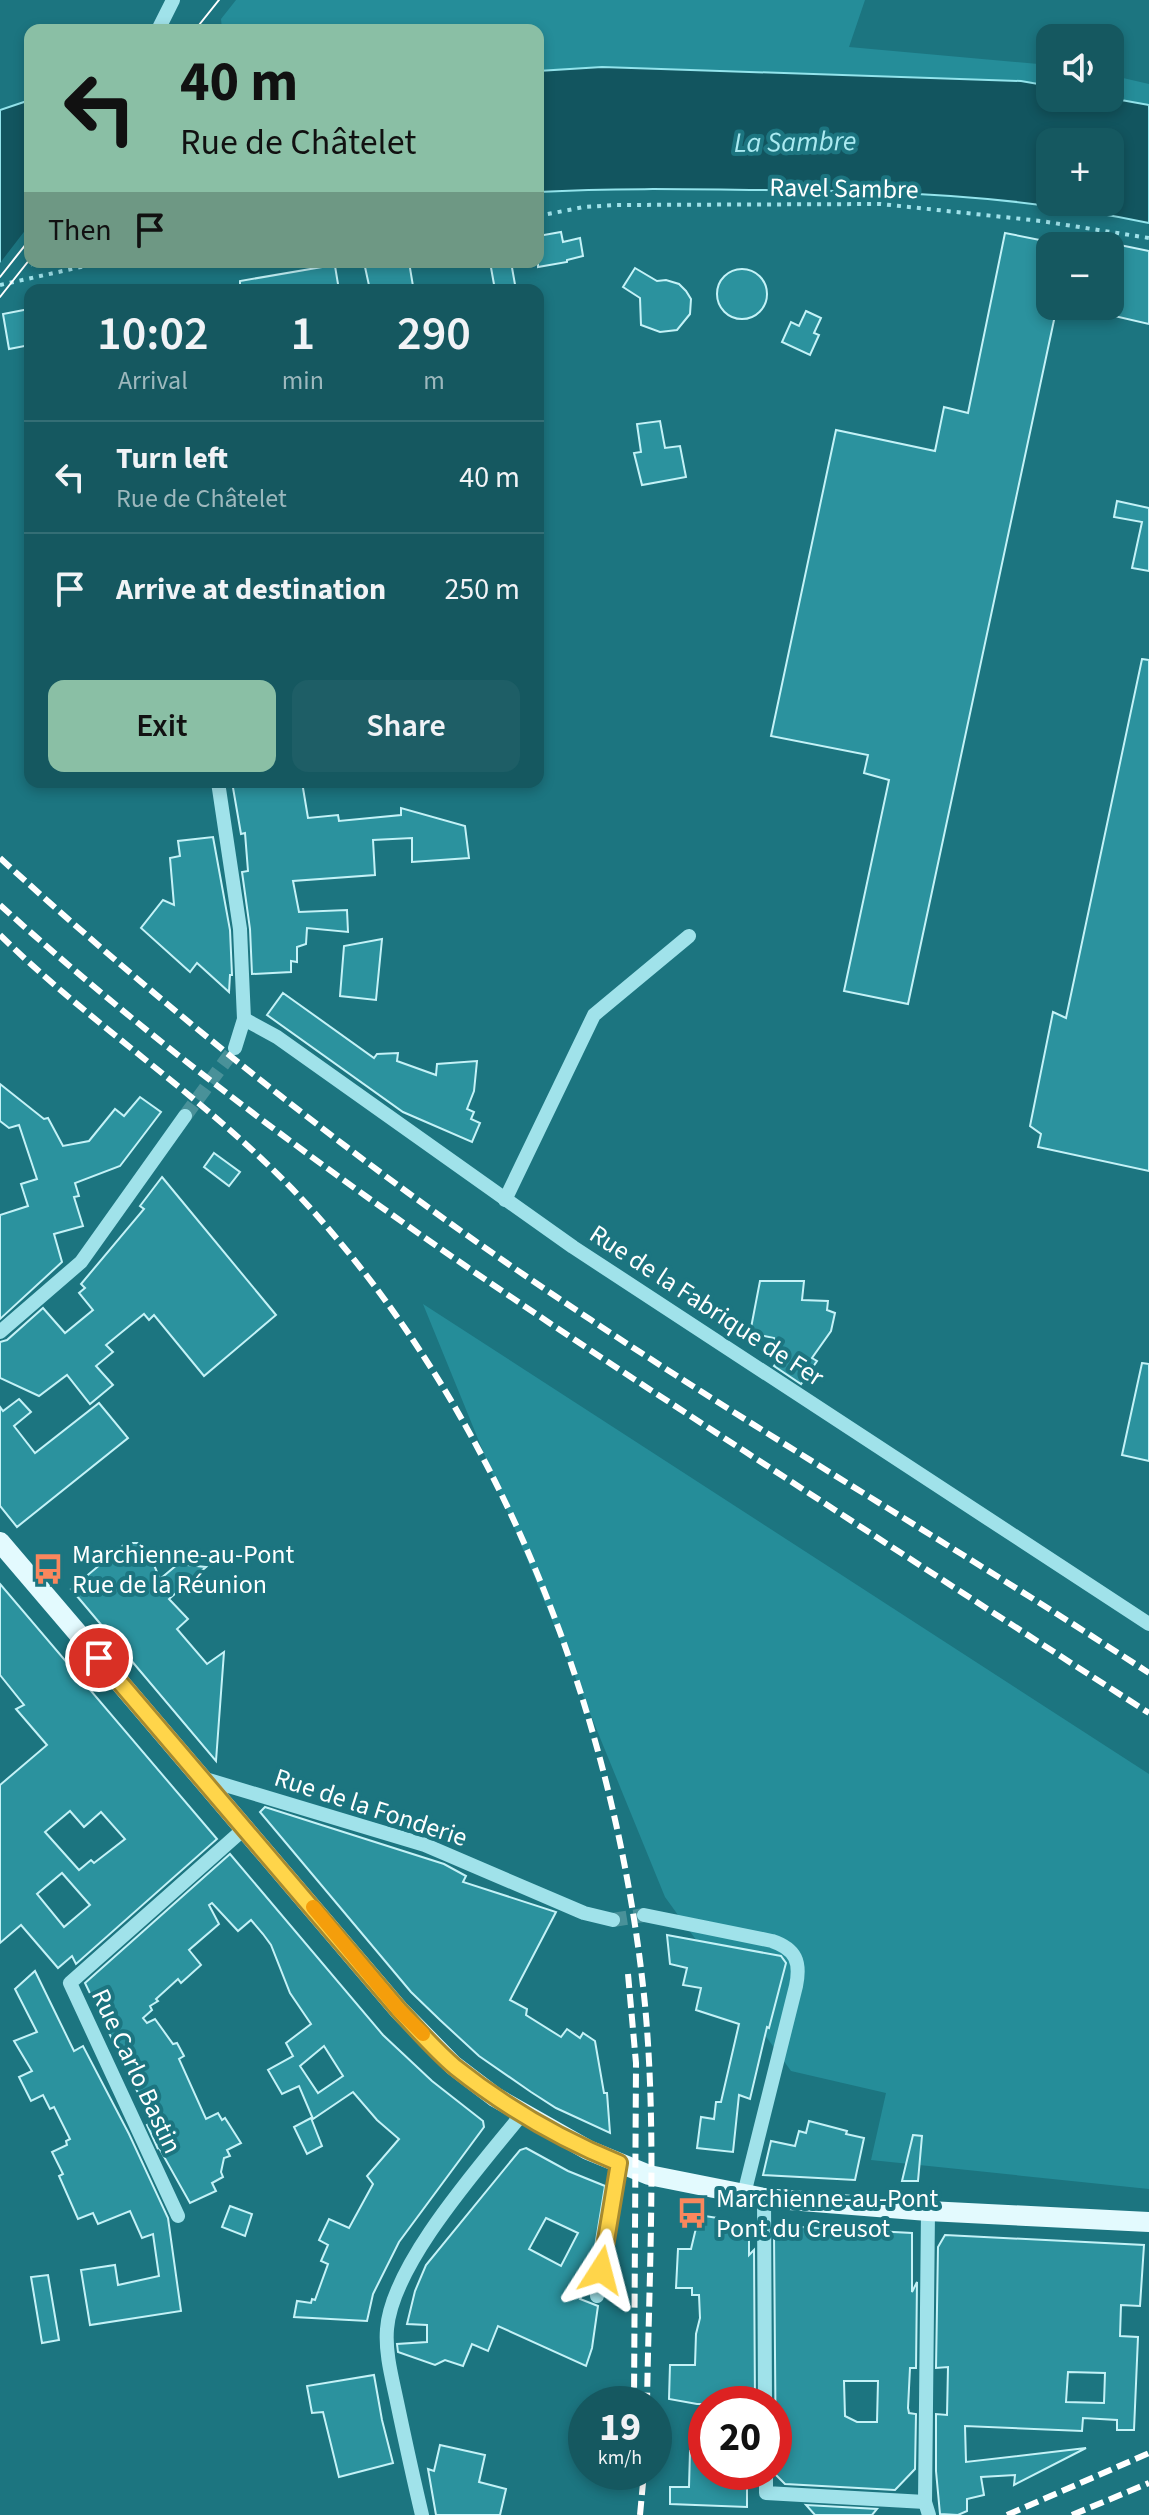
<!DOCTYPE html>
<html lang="en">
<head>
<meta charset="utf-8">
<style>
	:root { --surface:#155860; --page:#1e5e66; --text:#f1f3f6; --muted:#9db8bd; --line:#346e75; --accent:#8abfa5 }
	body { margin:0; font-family:"Source Sans 3",sans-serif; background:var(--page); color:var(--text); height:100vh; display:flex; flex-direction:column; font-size:30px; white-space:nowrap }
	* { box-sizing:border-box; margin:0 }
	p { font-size:26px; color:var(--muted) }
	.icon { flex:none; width:44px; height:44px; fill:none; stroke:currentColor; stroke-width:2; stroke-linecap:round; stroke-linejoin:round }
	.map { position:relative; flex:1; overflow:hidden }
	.drawer { position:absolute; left:24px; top:284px; width:520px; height:504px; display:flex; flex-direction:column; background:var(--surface); border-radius:16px; box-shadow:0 4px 12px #0003 }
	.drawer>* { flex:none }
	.banner { position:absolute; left:24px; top:24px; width:520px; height:244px; border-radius:16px; box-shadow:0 4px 12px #0003; background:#8abfa5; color:#111; overflow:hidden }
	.tools { position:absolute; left:1036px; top:24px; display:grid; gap:16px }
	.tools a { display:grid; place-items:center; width:88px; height:88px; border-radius:16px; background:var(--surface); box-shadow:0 4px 12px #0003; font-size:40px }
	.speed { position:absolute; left:568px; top:2386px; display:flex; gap:16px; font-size:40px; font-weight:700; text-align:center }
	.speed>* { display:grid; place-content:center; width:104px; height:104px; border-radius:50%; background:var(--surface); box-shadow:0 4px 12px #0003; line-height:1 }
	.speed small { font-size:20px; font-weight:400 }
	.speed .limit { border:12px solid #d22; background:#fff; color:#111 }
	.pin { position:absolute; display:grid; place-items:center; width:68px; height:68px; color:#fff; margin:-34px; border:4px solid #fff; border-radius:50%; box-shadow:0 2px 8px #0007 }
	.me { position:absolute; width:88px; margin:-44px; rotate:9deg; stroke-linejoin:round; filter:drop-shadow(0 0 6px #0008) }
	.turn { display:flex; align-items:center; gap:28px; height:168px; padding:0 24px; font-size:36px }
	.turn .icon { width:104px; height:104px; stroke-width:2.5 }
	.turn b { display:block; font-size:56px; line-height:68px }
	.then { display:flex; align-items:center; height:76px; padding:0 24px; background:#0003; gap:16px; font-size:30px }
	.eta { display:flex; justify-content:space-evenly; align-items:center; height:136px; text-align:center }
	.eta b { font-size:48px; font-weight:600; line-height:56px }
	.cta { display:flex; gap:16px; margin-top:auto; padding:16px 24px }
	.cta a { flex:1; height:92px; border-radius:16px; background:var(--accent); color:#111; font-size:32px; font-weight:600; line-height:92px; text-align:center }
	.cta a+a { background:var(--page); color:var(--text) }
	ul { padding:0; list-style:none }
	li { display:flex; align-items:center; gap:24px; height:112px; padding:0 24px; border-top:2px solid var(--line) }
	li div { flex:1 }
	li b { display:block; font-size:30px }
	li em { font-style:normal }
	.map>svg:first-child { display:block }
	.green { fill:#258d99 }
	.water { fill:#12555f; stroke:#93e4ec; stroke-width:2; fill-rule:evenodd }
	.pier { fill:#1c7580 }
	.building { fill:#2b929e; stroke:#c4f2f7; stroke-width:2; fill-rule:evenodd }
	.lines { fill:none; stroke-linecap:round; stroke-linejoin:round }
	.minor-tunnel { stroke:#499199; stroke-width:14; stroke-dasharray:14 7; stroke-linecap:butt }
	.path { stroke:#a0e2ea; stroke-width:4; stroke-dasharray:4 6; stroke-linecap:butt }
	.minor { stroke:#a0e2ea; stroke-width:14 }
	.major { stroke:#e3fafe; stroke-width:20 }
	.tram { stroke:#fff; stroke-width:2 }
	.rail { stroke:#fff; stroke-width:6; stroke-dasharray:14 6; stroke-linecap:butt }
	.route-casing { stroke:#a68a30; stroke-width:20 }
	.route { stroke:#ffd54a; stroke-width:14 }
	.slow { stroke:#f59e0b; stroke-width:14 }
	.labels { text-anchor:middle; stroke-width:8; stroke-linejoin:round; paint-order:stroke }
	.street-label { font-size:26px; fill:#fff; stroke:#1c7580 }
	.poi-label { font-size:26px; fill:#fff; stroke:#1c7580; text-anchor:start }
	.water-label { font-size:28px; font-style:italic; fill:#abeaf1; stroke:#1c7580 }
</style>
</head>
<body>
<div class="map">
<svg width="1149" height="2515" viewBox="0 0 1149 2515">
	<rect width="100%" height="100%" fill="#1c7580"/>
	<g class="green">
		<path d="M236,0h629l-16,47 201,18v21l-29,-5 -419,-14 -64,4v-41h-316l-1,-11z"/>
		<path d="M1110,75l39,9v21l-39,-7z"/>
		<path d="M423,1304l726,470v415l-278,-29 15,-67 -95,-22 -126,-174z"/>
	</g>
	<g class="water">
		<path d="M602,67l419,14 29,5v12h60l39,7v118c-131,-28 -265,-33 -399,-33 -70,-1 -141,-2 -212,2v-121zM1050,142h60v60h-60z"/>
		<path d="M30,100v162h13l-43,12v-164z"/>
	</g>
	<path class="pier" d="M30,224v38h4l-6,9 -28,7v-15z"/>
	<g class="building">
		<path d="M561,232l2,10 17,-4 3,18 -16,4v2l-29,5v-31z"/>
		<path d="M1005,233l45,9v64h7l-149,698 -64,-13 45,-211 -25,-7 4,-18 -97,-19 65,-306 99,21 9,-44 24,6z"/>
		<path d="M1110,243l39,8v73l-39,-9z"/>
		<path d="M394,262h15l4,24 -43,4 -5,-23z"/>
		<path d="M490,262h21l5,28h-21z"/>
		<path d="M328,266h7l4,24h-99v-9z"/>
		<path d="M635,268l22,13 9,-1 13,4 7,7 5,8 -1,15 -13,16 -17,2 -19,-7 -1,-27 -17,-11z"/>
		<circle cx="742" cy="294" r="25"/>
		<path d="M29,309l1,36 -21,4 -6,-35z"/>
		<path d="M806,311l15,7 -7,15 5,2 -9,20 -28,-13 9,-20 8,4z"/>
		<path d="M660,421l5,27 15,-2 6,31 -44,8 -8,-32 7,-1 -4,-28z"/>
		<path d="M1117,501l32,7v63l-17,-3 10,-46 -28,-5z"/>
		<path d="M1142,659l7,1v511l-111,-24 3,-13 -11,-8 23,-114 13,6z"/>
		<path d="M232,782h70l6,36 30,-3 1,6 62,-6v-7l64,18 4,32 -57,4v-24l-39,2 2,35 -82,6 6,31 48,-2 1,22 -41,-4 -1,16 -9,3v15l-6,-1v11l-39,2 -2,-45 -8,-57 6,-1 -3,-38 -4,1z"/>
		<path d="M213,837l17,93 2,45h-2l-1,17 -32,-29 -7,9 -49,-44 22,-28 11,5 -4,-47 10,-2 -2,-15z"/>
		<path d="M382,939l-6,61 -36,-4 4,-50z"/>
		<path d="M283,993l91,65 3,-4 21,-1 -1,8 39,14 1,-11 40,-3 -3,30 -7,18 7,3 -3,7 9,4 -8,19 -69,-30 -136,-97z"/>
		<path d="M0,1084l44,35 4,-1 15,28 26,-5 26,-32 9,7 16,-19 21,15 -41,54 -45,17 4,13 -5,1 9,29 -29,8 8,28 -62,57v-104l28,-9 -7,-22 16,-5 -18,-54 -10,3 -9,-7z"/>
		<path d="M214,1153l26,19 -11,14 -25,-19z"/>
		<path d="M162,1177l114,138 -72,61 -50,-61 -5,5 -5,-6 -38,31 7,7 -17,14 17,19 -23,19 -23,-29 -28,21 -39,-18v-36l7,-2 36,-32 22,25 28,-23 -14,-17 6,-5 -4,-4 63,-75 -4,-3z"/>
		<path d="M760,1281h44l-2,19 26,1 -1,9 8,3 -4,18 -19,27 5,3 -16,23 -27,-18 8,-11 -8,-6v-11l-24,-5z"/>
		<path d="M1142,1363l7,1v97l-27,-6z"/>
		<path d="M19,1399l12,13 -17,14 21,27 64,-50 29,35 -111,89 -17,-21v-99l3,4z"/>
		<path d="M126,1543h12l13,15 9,21 18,-15 28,3 -37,32 19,20 -11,10 30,35 17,-12 -8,109 -145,-172z"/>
		<path d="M0,1584l217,255 -141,125 -4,-8 -14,12 -37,-43 -21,18v-158l47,-40 -31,-36 8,-4 -24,-30zM70,1811l14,16 17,-15 24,27 -31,24 -3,-3 -12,10 -34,-38zM62,1873l28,32 -26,22 -27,-33z"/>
		<path d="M265,1807l179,57 22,12 -3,6 93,30 -46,88 17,9 -1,6 35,22 6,-8 13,9 3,-5 12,8 9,52h3l3,40 -54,-25 -25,-16 -52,-36 -39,-36 -29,-28 -151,-180z"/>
		<path d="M230,1854l153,181 49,46 51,40 1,6 -85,115 -26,52 -6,27 -73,-4 3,-16 14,2 1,-4 3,1 13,-36 -7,-3 7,-16 -9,-5 10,-21 20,9 24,-44 -6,-8 32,-37 -22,-19 -24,-28 -40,27 -14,-33 -17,8 -14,-24 25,-14 -7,-13 25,-19 -21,-31 -19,-48 -8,-11 -12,-14 -13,11 -26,-28 -3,2 10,19 -30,26 12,15 -20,18 -3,-4 -22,20 2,2 -8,5 2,4 -9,8 4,5 8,-4 18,25 4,-1 7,13 -5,3 27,60 12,-6 4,7 3,-2 16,25 -14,7 3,6 -6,2 -3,14 2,5 -11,6 4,8 -26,12 -32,-57v3l-11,-24 5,-3 -67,-139zM324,2046l19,30 -25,17 -18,-27z"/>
		<path d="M667,1935l114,21 5,7 -17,65 -2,-1 -17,72 -11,-4 -6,57 -36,-4 4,-31 13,2 2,-17h5l18,-78 -43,-14 5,-22 -18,-3 4,-17 -17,-4z"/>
		<path d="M35,1971l39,80 9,-5 46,88 39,84 13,93 -91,14 -9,-55 34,-5 3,20 41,-9 -6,-42 -11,4 -12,-27 -32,13 -5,-11 -15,6 -19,-43 4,-2 -11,-22 15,-7 -1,-4 4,-2 -16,-32 -4,2 -7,-14 -12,6 -12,-24 13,-6 -18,-30 23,-9 -22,-43z"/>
		<path d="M311,2118l11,28 -15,8 -13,-27z"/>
		<path d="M809,2121l38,10 -1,3 18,4 -9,42 -92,-5 8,-34 24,5 4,-15 7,2z"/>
		<path d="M913,2135l9,1 -4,45h-16z"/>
		<path d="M526,2148l42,23 37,15 -11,67 -12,28 6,3 -8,15 18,7 -6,42 -6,18 -88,-40 -10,25 -16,-7 -9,22 -18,-6 -10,5 -37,-13 -1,-8 30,-2v-17l-20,-1 8,-33 11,-26 94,-115zM546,2218l32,15 -17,33 -32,-17z"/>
		<path d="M230,2206l22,8 -7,22 -23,-9z"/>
		<path d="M705,2216l19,3 -2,13h27v23l5,-5 1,154h-58l-28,-5 1,-34h25l1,-31 4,-16 -1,-23h-7v-7h-16l2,-39h13l6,-25 6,1z"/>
		<path d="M782,2226l130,7v59l5,-10 -1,86h-6l-2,40 1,5 7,1 -1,55 -20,21 -110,-6 -9,-9 -2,-242zM844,2381h34l-1,41h-20l-12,-6z"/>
		<path d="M945,2235l199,10 -4,61 -19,-1 -1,31 18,1 -4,93h-17v-10l-34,-2 -1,13 -117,-5 1,36 120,-14 -72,37 1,-10 -34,2 3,18 -17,4v12l-9,4 -18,-1 -4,-43v-57l11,1 1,-48 -12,1 2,-121zM1068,2372l37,1 -1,30 -38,-1z"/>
		<path d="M48,2275l11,65 -17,3 -11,-66z"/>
		<path d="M374,2375l8,45 11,43 -54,14 -16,-65 -11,1 -5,-27z"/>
		<path d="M440,2445l45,10 -6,27 27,7 -6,26h-64l-8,-46 6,2z"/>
		<path d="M690,2451h16v21h41v35l-77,-3v-17h19z"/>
		<path d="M806,2505l71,4 -5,6h-57z"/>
	</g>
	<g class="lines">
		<g class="minor-tunnel">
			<path d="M185,1116l50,-68"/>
			<path d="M613,1920l31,-5"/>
		</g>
		<g class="path">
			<path d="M538,216l46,-9 32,-2 265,-1 160,17 108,17"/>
			<path d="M0,285l103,-23"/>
		</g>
		<g class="minor">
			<path d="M158,30l15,-30"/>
			<path d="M218,782l22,147 4,90 -9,29"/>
			<path d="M244,1019l33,18 296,210 576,377"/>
			<path d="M505,1200l89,-185 95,-79"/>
			<path d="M0,1332l81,-70 104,-146"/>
			<path d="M202,1778l223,67 159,68 29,7"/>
			<path d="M644,1915l128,26c24,8 29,21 24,45l-52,208"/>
			<path d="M764,2198l1,206"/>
			<path d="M928,2211l-3,291 4,13"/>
			<path d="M178,2216l-108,-233 175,-155"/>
			<path d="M597,2296l22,-133"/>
			<path d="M766,2472v21l159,9"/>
			<path d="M422,2515c-9,-38 -17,-75 -25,-113 -5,-24 -12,-49 -10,-73 5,-65 94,-164 135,-215"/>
		</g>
		<path class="major" d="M0,1542l399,468 54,55 42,32 93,53 61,25 115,23 164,13 221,11"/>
		<g class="tram">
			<path d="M195,30l24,-30"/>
			<path d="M0,277l30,-38"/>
			<path d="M0,297l30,-38"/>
		</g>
		<g class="rail">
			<path d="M0,858c168,153 345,295 533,423 201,137 412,259 616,392"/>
			<path d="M0,905c214,193 451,355 692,512 152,99 304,198 457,296"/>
			<path d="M0,935c100,98 216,169 312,275 192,213 305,510 333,795 12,129 4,269 2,399"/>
			<path d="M628,1974l8,89 -2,341"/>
			<path d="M640,2515l4,-43"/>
			<path d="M1007,2515l142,-62"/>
			<path d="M1072,2515l77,-32"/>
		</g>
	</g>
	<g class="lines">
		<defs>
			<path id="route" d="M99,1658l300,352c18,19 36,40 56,57 49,39 105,72 164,96l-18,107"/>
		</defs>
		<use href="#route" class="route-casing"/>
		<use href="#route" class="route"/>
		<path class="slow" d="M313,1907l86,103 24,24"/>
	</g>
	<defs>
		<symbol id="bus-bare" viewBox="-9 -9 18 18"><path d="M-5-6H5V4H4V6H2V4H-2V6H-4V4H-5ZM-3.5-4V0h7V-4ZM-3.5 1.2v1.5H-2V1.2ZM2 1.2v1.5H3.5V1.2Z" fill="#fa875d" stroke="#1c7580" stroke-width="2.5" paint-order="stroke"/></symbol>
	</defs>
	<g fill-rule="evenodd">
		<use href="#bus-bare" x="26" y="1547" width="44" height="44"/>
		<use href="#bus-bare" x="670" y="2191" width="44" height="44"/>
	</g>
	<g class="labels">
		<g class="street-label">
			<text transform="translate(844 188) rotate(1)" y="9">Ravel Sambre</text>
			<text transform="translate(707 1305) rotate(33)" y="9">Rue de la Fabrique de Fer</text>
			<text transform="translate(371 1807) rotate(18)" y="9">Rue de la Fonderie</text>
			<text transform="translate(137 2071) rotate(65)" y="9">Rue Carlo Bastin</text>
		</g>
		<g class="poi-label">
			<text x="72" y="1563">Marchienne-au-Pont<tspan x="72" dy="30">Rue de la Réunion</tspan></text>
			<text x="716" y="2207">Marchienne-au-Pont<tspan x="716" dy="30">Pont du Creusot</tspan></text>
		</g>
		<g class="water-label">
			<text transform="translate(795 141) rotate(-1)" y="10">La Sambre</text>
		</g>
	</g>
</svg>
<div class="tools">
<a><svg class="icon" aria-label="sound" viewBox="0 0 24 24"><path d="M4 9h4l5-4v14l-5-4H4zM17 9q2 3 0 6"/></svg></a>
<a>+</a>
<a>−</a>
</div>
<div class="speed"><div>19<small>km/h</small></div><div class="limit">20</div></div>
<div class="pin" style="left:99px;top:1658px;background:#d93025"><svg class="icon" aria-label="arrive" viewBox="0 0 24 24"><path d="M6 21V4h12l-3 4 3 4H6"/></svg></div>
<svg class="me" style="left:601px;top:2270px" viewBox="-20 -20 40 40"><path d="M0-17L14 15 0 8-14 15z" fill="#ffd54a" stroke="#fff" stroke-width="4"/></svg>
<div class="banner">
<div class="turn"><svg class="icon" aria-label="left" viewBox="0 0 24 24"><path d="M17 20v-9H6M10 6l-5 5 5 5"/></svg><div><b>40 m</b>Rue de Châtelet</div></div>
<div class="then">Then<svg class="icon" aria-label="arrive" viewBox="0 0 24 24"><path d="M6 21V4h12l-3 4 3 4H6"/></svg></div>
</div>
<section class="drawer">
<div class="eta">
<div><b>10:02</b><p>Arrival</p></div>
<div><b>1</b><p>min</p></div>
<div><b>290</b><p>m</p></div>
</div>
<ul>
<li><svg class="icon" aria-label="left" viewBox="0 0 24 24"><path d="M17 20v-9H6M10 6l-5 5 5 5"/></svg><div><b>Turn left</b><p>Rue de Châtelet</p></div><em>40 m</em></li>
<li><svg class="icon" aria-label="arrive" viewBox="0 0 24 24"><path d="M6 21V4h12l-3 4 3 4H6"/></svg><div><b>Arrive at destination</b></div><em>250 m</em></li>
</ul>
<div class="cta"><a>Exit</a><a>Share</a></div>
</section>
</div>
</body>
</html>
